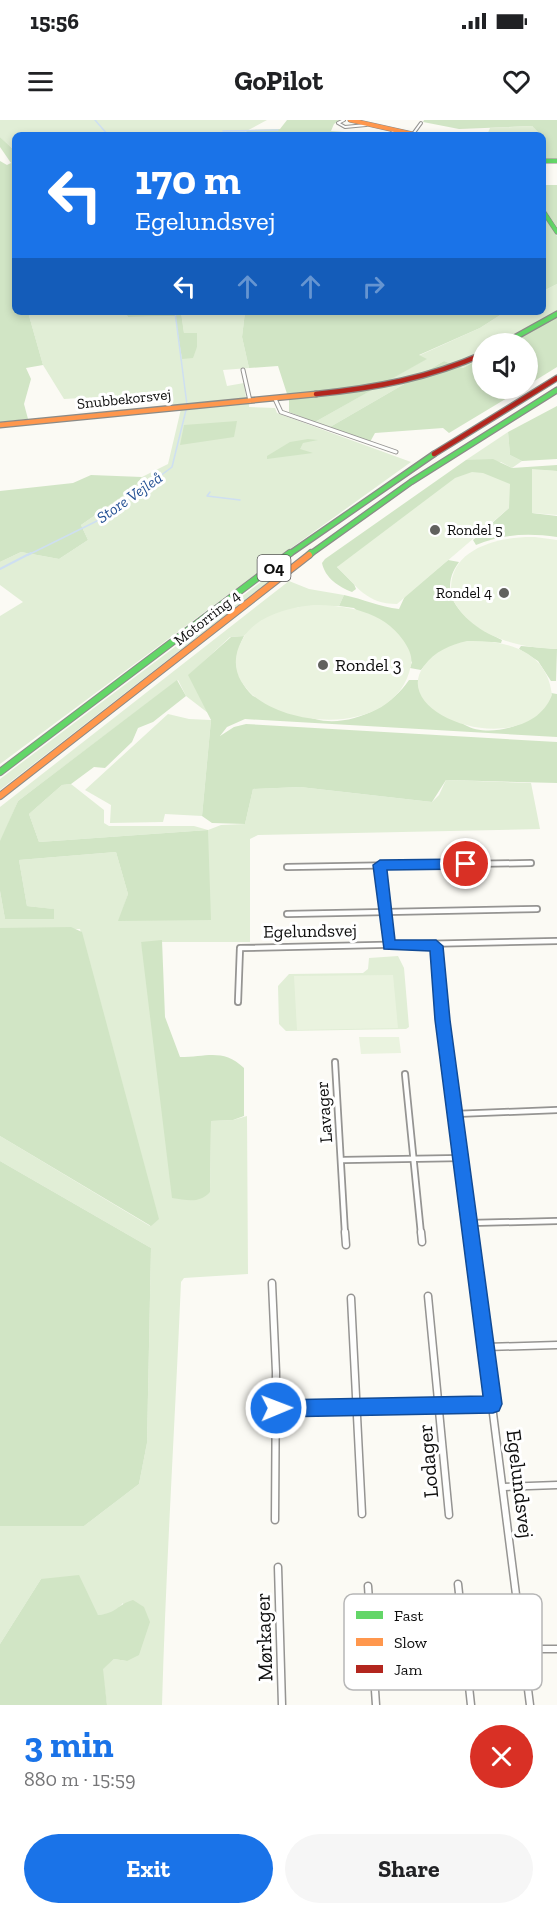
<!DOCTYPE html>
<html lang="en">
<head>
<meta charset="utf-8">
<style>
	:root { --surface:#fff; --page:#f6f6f6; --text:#202124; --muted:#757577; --accent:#1a73e8 }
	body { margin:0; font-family:"Zilla Slab",serif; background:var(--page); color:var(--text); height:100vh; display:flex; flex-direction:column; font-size:22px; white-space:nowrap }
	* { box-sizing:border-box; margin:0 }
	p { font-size:20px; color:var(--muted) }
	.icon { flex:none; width:33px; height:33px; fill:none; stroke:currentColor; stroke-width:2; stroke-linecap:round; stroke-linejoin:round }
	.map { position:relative; height:1585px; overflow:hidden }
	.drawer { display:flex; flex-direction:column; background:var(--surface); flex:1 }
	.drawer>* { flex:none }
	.guide { position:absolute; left:12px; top:12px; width:534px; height:183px; border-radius:9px; box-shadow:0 3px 9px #0003; background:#1a73e8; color:#fff; overflow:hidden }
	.fabs { position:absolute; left:472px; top:213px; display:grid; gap:12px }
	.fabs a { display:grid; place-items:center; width:66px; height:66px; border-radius:50%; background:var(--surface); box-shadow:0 3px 9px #0003; font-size:30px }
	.pin { position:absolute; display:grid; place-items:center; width:51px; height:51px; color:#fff; margin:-26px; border:3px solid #fff; border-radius:50%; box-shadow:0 2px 6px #0007 }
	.me { position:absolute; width:66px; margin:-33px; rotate:89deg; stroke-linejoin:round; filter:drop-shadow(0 0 4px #0008) }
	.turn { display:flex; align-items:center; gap:21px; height:126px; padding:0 24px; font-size:27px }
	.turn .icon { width:78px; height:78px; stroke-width:2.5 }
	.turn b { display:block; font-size:42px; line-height:51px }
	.lanes { display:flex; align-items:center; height:57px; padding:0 24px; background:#0003; justify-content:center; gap:30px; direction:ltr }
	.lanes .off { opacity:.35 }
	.round { display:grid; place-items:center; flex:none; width:63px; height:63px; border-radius:32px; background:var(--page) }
	.summary { display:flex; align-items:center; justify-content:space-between; height:102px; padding:0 24px }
	h1 { font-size:36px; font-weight:800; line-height:45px; color:var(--accent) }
	.action { display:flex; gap:12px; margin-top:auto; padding:12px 24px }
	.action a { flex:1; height:69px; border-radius:36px; background:var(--accent); color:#fff; font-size:24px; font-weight:800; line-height:69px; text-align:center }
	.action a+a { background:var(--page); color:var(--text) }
	.status { display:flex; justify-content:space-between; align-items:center; height:42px; padding:0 30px; background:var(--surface); direction:ltr }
	.status svg { height:16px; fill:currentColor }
	header { display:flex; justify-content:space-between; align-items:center; height:78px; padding:0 24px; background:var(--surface); font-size:27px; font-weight:800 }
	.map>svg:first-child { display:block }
	.green { fill:#e1eed6 }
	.forest { fill:#d1e5c5 }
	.pitch { fill:#eaf3df }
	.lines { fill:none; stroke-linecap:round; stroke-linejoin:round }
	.stream-far1 { stroke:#cedff1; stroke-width:1.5 }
	.stream { stroke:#cedff1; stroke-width:2 }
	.street-far3-casing { stroke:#959492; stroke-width:4 }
	.street-far2-casing { stroke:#959492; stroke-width:5 }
	.street-far1-casing { stroke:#959492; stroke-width:8 }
	.street-casing { stroke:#959492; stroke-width:9 }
	.fast-far2-casing { stroke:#8b8b88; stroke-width:5 }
	.fast-far1-casing { stroke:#8b8b88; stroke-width:7 }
	.fast-casing { stroke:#8b8b88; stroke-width:8 }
	.slow-far2-casing { stroke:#8b8b88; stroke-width:5 }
	.slow-far1-casing { stroke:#8b8b88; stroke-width:7 }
	.slow-casing { stroke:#8b8b88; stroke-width:8 }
	.jam-casing { stroke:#8b8b88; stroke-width:7 }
	.street-far3 { stroke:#fefefd; stroke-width:2 }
	.street-far2 { stroke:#fefefd; stroke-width:3 }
	.street-far1 { stroke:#fefefd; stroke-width:4.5 }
	.street { stroke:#fefefd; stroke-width:6 }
	.fast-far2 { stroke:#63d668; stroke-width:4 }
	.fast-far1 { stroke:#63d668; stroke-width:4.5 }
	.fast { stroke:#63d668; stroke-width:6 }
	.slow-far2 { stroke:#ff974d; stroke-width:4 }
	.slow-far1 { stroke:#ff974d; stroke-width:4.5 }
	.slow { stroke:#ff974d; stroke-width:6 }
	.jam { stroke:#b3261e; stroke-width:4.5 }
	.route { fill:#1a73e8; stroke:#114b97; stroke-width:1.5 }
	.poi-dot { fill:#61615e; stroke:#fff; stroke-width:2 }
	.labels { text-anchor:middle; stroke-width:6; stroke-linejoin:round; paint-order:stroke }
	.far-street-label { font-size:15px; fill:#0e0e0e; stroke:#fff }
	.far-poi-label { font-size:15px; fill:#0e0e0e; stroke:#fff; text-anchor:start }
	.far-water-label { font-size:16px; font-style:italic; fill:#235094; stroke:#fff }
	.shield { fill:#fff; stroke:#565656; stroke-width:1.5 }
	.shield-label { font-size:16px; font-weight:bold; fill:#0e0e0e }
	.poi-label { font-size:18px; fill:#0e0e0e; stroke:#fff; text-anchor:start }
	.street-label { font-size:18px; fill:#0e0e0e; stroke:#fff }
	.near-street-label { font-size:21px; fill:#0e0e0e; stroke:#fff }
	.key { fill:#fff; stroke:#b7b7b7; stroke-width:1.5 }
	.key-label { font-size:16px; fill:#0e0e0e }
</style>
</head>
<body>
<div class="status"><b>15:56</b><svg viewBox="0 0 49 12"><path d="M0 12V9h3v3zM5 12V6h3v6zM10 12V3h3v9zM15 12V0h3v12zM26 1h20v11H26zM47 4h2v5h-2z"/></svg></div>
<header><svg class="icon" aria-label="menu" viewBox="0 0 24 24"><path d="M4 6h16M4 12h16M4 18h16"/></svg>GoPilot<svg class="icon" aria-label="heart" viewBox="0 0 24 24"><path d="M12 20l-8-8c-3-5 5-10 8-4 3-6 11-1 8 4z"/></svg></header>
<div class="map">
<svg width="557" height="1585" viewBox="0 0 557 1585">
	<rect width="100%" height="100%" fill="#fbfaf4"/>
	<g class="green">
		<path d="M0,0h267l-28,15h-224v16l-15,-14z"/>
		<path d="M532,6l6,6 -1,3h-50l3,-7z"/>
		<path d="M557,164v33l-49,26 -25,1v13l-20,11 -19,-7 -114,66 -15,-5 111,-63 -8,-3 62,-28 25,-16h38v-21z"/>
		<path d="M28,192h97l3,5 48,-1 6,43 15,-12v-14h-13l-3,-21h64l-3,25 7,31 -26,2 4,16 17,-3 2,15 -72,8 -6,-13 -104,6 -21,-34z"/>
		<path d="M249,283v4l26,1 2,5 134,49 -142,102 -269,200v-148l23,-14 -23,-17v-23l21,-10 38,7 29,-19 -7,-15 53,-37 8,-11 26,-13 13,-55z"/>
		<path d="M508,312l2,23 12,6 -10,7 -11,-6 -35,-2z"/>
		<path d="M273,453l4,2 -277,215v-11z"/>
		<path d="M289,461l20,8 35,6 -5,11 -40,1 -38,14 -17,15 -14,1 -41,38 19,38 -22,-17 -8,-16 -160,121 -18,42v-36z"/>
		<path d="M168,594l21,5 22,1 -9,96 -37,-2 -2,8 -53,1 1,-18 -26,-15z"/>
		<path d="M446,660l85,3 9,46 -282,6 -8,4v103h-109l69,250 1,-71 22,-1 14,-4 1,158 -64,4 -3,4c-6,141 -15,282 -19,423h-55l-5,-36 12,-10 13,2 -4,-58 -9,10 -16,2 -57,-36 -41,65v-118h84l55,-42 8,-41 4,-195 -151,-87v-25l150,90 -70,-297 -80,-1v-37l5,28 49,-1 -1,-9 -26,-3 -8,-46 97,-8 12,42 -9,27 89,-91 -169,12 -10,-28 33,-29 9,-1 33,26v13l5,3h85l14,4 13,-5 24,-1 8,-35 47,-2 132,15 7,-7z"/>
		<path d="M398,836l6,12 5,59 -3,2 -120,2 -7,-7 -1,-38 11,-12 74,-1 5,-4 1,-11z"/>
	</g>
	<g class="forest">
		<path d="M287,0h53l-6,4 -3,7 56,4h-148l10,-5 31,-1z"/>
		<path d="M424,0h133v40h-13l-1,-25h-6l1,-3 -6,-6 -73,3 -36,-7z"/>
		<path d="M0,17l15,14v161h13l15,53 -17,3 5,11 -7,25 4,15 -28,3v-261l7,4 4,-2 -11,-16z"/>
		<path d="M543,65h14v42l-14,-20z"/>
		<path d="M543,95l14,21v48l-14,7z"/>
		<path d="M125,192h56l3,21h13v14l-4,11 -11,1 -7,-43 -47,1z"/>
		<path d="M245,192h260l-25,16 -61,27 8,4 -112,63 -26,-10v-12l-11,-34 -29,2 -7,-31z"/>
		<path d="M557,197v50l-29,18v-41h-20z"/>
		<path d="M483,237v31l39,1 -73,44 -6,-5 -68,5 -5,9 -40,-15 114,-66 19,7z"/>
		<path d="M557,286v53l-35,2 -12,-6 -2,-23z"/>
		<path d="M237,301l-3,16 -54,8 4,-20z"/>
		<path d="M308,319l10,1 -15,3 -3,6 13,4 -46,6v-3l23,-14z"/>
		<path d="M493,339l19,9 45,-3v6l-25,-1v43l25,3v21c-29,-4 -54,-3 -81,8l-3,-5 36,-32 -172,59 17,17 2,5 -4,3c-13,-5 -27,-14 -30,-29l3,-4 141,-99z"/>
		<path d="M91,355l51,2 -8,11 -53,37 7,15 -29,19 -38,-7 -21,10v-71l73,-8z"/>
		<path d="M448,440l11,2c-27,37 13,63 43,78l-1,3c-26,-4 -63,5 -80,27l-11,-2 2,-6 -58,-54 -15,-2 5,-11c19,4 36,12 55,14l6,-13z"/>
		<path d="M244,516c-11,21 -8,44 9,60 21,8 41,18 62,23 33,9 76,-11 94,-39h9c4,8 38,40 47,45 26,15 79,-2 86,-32l6,1v43l-312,-18 -18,8 -7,9 14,-9 12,-3 311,18v41l-111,-3 -14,22 -132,-15 -47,2 -8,35 -33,-1 -10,-7 9,-96 -23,-45 43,-38z"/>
		<path d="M521,526l36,3 -1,32h-5l-13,-20 -19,-12z"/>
		<path d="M177,560l9,16 -33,26 -15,6 -6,14 -27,26 -11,-1 -23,17 -9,1 -33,29 10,28 169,-12 3,90 -93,1 10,-27 -12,-42 -97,8 8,46 27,3v10h-49l-5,-28v-50l18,-40z"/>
		<path d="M71,807l11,5 77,287 -8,7 -151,-90v-208z"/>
		<path d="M162,820l3,77 15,40c27,0 43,-9 64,11v48l-11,4 -22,1 -1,71c-11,12 -23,8 -38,6l-31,-256z"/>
		<path d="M0,1041l151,87 -4,195 -8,41 -55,42h-84z"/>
		<path d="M79,1455l19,40c20,-2 18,-10 35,-15l11,7 6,15 -11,33 -12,6 -13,-2 -11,10 4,36h-107v-61l41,-65z"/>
	</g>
	<g class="pitch">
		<path d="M532,349l25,2v44l-25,-2z"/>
		<path d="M472,352l11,1 27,11 -1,24 -112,96c-31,0 -40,-18 -60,-37l118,-89z"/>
		<path d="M535,417l22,3v109c-40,-1 -86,-13 -105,-51 -9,-48 45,-62 83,-61z"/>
		<path d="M313,485c33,0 70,6 90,35 5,7 10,16 8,25 -18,95 -212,53 -169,-25 13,-24 45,-32 71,-35z"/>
		<path d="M467,521c40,-1 80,9 85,54 -27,68 -165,20 -128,-29 11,-15 26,-21 43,-25z"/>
		<path d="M393,855l5,53 -101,2 -3,-54z"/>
		<path d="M359,917h40l2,16 -40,1z"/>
	</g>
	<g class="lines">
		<g class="stream-far1">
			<path d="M95,0l13,15"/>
			<path d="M223,11l55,-1"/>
			<path d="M175,192l12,93"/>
			<path d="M210,372l-3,4 33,4"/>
			<path d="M28,435l79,-39 65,-49 14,-57"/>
		</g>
		<path class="stream" d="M0,449l31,-16"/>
		<defs>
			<g id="street-far3">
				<path d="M344,0l-6,3 7,4 21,-2"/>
				<path d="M413,14l8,-11"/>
				<path d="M389,15l5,-4"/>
			</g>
			<g id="street-far2">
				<path d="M243,250l7,31"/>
				<path d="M275,279l6,13 115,40"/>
			</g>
			<g id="street-far1">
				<path d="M380,745l8,80"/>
				<path d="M287,747l244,-4"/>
				<path d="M287,794l250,-5"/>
				<path d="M436,826l34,288"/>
				<path d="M238,882l2,-54 317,-7"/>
				<path d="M335,942l10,172"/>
				<path d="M405,954l16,160"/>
				<path d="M455,994l102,-4"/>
				<path d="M343,1040l119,-2"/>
				<path d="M470,1103l87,-2"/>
			</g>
			<g id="street">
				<path d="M345,1112l1,13"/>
				<path d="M421,1112l1,10"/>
				<path d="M470,1112l60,473"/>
				<path d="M272,1163l4,89 -1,148"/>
				<path d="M428,1176l21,219"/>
				<path d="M351,1178l11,216"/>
				<path d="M486,1227l71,-2"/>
				<path d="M276,1288l217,-4"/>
				<path d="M504,1367l53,-2"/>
				<path d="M278,1447l4,138"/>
				<path d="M458,1464l13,121"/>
				<path d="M368,1466l8,119"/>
				<path d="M522,1529h35"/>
			</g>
			<g id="fast-far2">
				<path d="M543,41h14"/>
				<path d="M543,91l14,21"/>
			</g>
			<g id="fast-far1">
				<path d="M503,224l54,-30"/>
				<path d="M288,435l146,-101"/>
				<path d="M309,435l102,-73 146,-92"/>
			</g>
			<g id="fast">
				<path d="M309,435l2,-2"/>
				<path d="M0,652l290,-219"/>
			</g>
			<path id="slow-far2" d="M350,0l67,15"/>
			<path id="slow-far1" d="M0,305l316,-31"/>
			<path id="slow" d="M0,676l309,-241"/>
			<g id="jam">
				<path d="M316,274c59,-6 113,-16 167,-40"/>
				<path d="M434,334l123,-76"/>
			</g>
		</defs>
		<use href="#street-far3" class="street-far3-casing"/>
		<use href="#street-far2" class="street-far2-casing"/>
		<use href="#street-far1" class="street-far1-casing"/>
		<use href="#street" class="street-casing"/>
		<use href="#fast-far2" class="fast-far2-casing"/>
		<use href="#fast-far1" class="fast-far1-casing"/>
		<use href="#fast" class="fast-casing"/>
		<use href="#slow-far2" class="slow-far2-casing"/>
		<use href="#slow-far1" class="slow-far1-casing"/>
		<use href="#slow" class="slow-casing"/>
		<use href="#jam" class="jam-casing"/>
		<use href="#street-far3" class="street-far3"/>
		<use href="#street-far2" class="street-far2"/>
		<use href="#street-far1" class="street-far1"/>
		<use href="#street" class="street"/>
		<use href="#fast-far2" class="fast-far2"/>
		<use href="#fast-far1" class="fast-far1"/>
		<use href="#fast" class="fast"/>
		<use href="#slow-far2" class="slow-far2"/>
		<use href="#slow-far1" class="slow-far1"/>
		<use href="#slow" class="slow"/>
		<use href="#jam" class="jam"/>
	</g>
	<path class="route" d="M466,739l7,5 -7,5 -79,1 8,70h41l7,6 7,74 52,384 -3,7 -6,2 -217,4 -6,-2 -3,-7 3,-6 6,-2 207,-4 -48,-376 -5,-69 -46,-2 -11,-84 7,-5z"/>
	<g class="poi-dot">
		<circle cx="435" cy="410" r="6"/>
		<circle cx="504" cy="473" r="6"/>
		<circle cx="323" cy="545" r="6"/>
	</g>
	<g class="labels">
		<g class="far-street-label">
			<text transform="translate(124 279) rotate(-6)" y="5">Snubbekorsvej</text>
			<text transform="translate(207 498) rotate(-38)" y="5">Motorring 4</text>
		</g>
		<g class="far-poi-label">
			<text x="447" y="415">Rondel 5</text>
			<text x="492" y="478" text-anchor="end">Rondel 4</text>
		</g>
		<g class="far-water-label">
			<text transform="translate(129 377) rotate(-35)" y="6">Store Vejleå</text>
		</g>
		<rect class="shield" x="257.5" y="435" width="33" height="26" rx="4.5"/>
		<g class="shield-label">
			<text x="274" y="454">O4</text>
		</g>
		<g class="poi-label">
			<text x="335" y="551">Rondel 3</text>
		</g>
		<g class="street-label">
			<text transform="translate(310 811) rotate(-1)" y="6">Egelundsvej</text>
			<text transform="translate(324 992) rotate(-94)" y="6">Lavager</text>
		</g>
		<g class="near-street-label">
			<text transform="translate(428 1341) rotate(-95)" y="7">Lodager</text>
			<text transform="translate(520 1364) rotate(83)" y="7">Egelundsvej</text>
			<text transform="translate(264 1517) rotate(-92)" y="7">Mørkager</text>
		</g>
	</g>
	<rect x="344" y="1474" width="198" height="96" rx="9" class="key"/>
	<rect x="356" y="1491" width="27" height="8" fill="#63d668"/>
	<rect x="356" y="1518" width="27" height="8" fill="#ff974d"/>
	<rect x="356" y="1545" width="27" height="8" fill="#b3261e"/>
	<g class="key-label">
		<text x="394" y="1501">Fast</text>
		<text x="394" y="1528">Slow</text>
		<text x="394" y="1555">Jam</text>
	</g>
</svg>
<div class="fabs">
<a><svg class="icon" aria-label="sound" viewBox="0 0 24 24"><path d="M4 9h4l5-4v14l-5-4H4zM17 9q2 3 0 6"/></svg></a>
</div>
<div class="pin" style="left:466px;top:744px;background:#d93025"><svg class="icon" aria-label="arrive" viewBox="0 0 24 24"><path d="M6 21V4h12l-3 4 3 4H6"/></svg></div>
<svg class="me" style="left:276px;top:1288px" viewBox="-20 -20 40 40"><circle r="17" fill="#1a73e8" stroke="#fff" stroke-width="3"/><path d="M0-11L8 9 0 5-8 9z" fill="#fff"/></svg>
<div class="guide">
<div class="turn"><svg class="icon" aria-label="left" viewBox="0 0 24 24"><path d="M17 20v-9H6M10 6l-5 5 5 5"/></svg><div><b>170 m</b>Egelundsvej</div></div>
<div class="lanes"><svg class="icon" aria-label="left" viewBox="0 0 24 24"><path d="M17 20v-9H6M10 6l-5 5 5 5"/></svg><svg class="icon off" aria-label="ahead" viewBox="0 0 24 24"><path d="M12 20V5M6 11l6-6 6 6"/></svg><svg class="icon off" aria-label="ahead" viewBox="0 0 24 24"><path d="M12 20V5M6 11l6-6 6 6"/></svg><svg class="icon off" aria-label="right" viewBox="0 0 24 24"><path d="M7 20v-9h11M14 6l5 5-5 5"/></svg></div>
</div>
</div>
<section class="drawer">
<div class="summary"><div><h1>3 min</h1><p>880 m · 15:59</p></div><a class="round" style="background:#d93025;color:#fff"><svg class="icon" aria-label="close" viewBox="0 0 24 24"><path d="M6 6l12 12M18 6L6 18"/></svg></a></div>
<div class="action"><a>Exit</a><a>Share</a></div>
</section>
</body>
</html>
